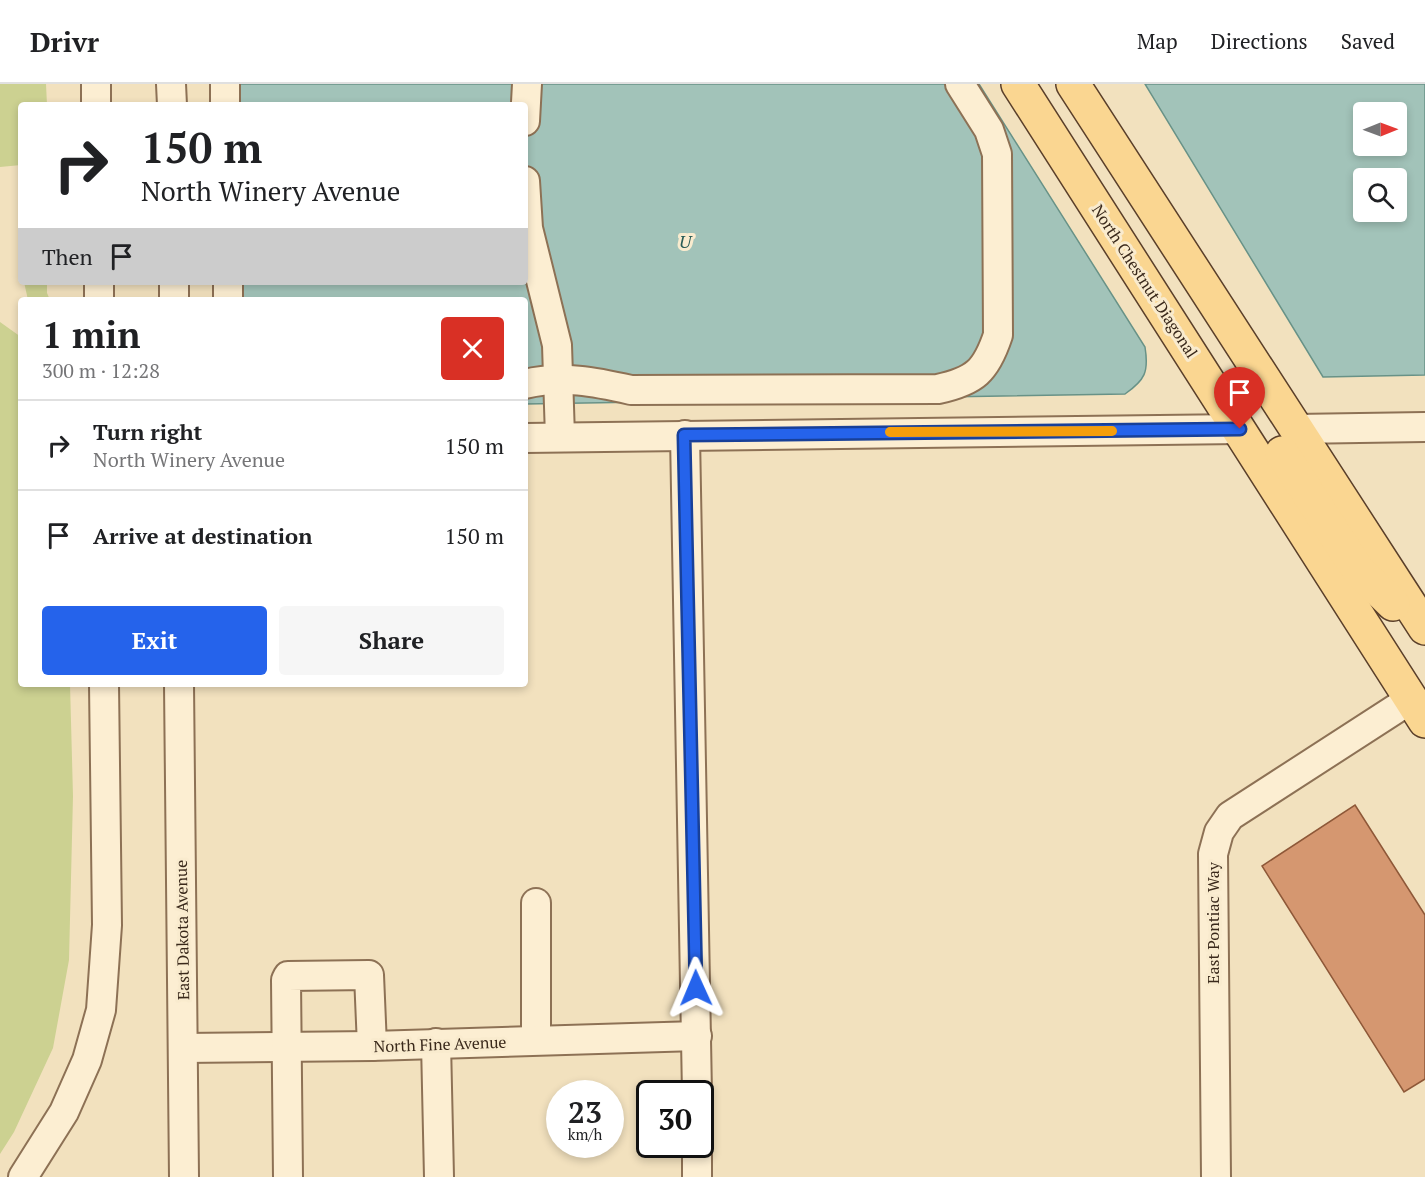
<!DOCTYPE html>
<html lang="en">
<head>
<meta charset="utf-8">
<style>
	:root { --surface:#fff; --page:#f6f6f6; --text:#202124; --muted:#757577; --line:#e0e0e0; --accent:#2563eb }
	body { margin:0; font-family:"PT Serif",serif; background:var(--page); color:var(--text); height:100vh; display:flex; flex-direction:column; font-size:22px; white-space:nowrap }
	* { box-sizing:border-box; margin:0 }
	p { font-size:20px; color:var(--muted) }
	.icon { flex:none; width:33px; height:33px; fill:none; stroke:currentColor; stroke-width:2; stroke-linecap:round; stroke-linejoin:round }
	.map { position:relative; flex:1; overflow:hidden }
	.drawer { position:absolute; left:18px; top:213px; width:510px; height:390px; display:flex; flex-direction:column; background:var(--surface); border-radius:6px; box-shadow:0 3px 9px #0003 }
	.drawer>* { flex:none }
	.top-card { position:absolute; left:18px; top:18px; width:510px; height:183px; border-radius:6px; box-shadow:0 3px 9px #0003; background:#fff; color:var(--text); overflow:hidden }
	.needle { width:39px; rotate:89deg }
	.tools { position:absolute; left:1353px; top:18px; display:grid; gap:12px }
	.tools a { display:grid; place-items:center; width:54px; height:54px; border-radius:6px; background:var(--surface); box-shadow:0 3px 9px #0003; font-size:30px }
	.speed { position:absolute; left:546px; top:996px; display:flex; gap:12px; font-size:30px; font-weight:700; text-align:center }
	.speed>* { display:grid; place-content:center; width:78px; height:78px; border-radius:50%; background:var(--surface); box-shadow:0 3px 9px #0003; line-height:1 }
	.speed small { font-size:15px; font-weight:400 }
	.speed .limit { border:3px solid #111; border-radius:9px; background:#fff; color:#111 }
	.pin { position:absolute; display:grid; place-items:center; width:51px; height:51px; color:#fff; margin:-62px -26px; border-radius:50% 50% 50% 0; rotate:-45deg; box-shadow:0 0 6px #0007 }
	.pin .icon { rotate:45deg }
	.me { position:absolute; width:66px; margin:-33px; rotate:359deg; stroke-linejoin:round; filter:drop-shadow(0 0 4px #0008) }
	.turn { display:flex; align-items:center; gap:21px; height:126px; padding:0 24px; font-size:27px }
	.turn .icon { width:78px; height:78px; stroke-width:2.5 }
	.turn b { display:block; font-size:42px; line-height:51px }
	.then { display:flex; align-items:center; height:57px; padding:0 24px; background:#0003; gap:12px; font-size:22px }
	.round { display:grid; place-items:center; flex:none; width:63px; height:63px; border-radius:6px; background:var(--page) }
	.overview { display:flex; align-items:center; justify-content:space-between; height:102px; padding:0 24px }
	h1 { font-size:36px; font-weight:800; line-height:45px }
	.primary-button { display:flex; gap:12px; margin-top:auto; padding:12px 24px }
	.primary-button a { flex:1; height:69px; border-radius:6px; background:var(--accent); color:#fff; font-size:24px; font-weight:800; line-height:69px; text-align:center }
	.primary-button a+a { background:var(--page); color:var(--text) }
	ul { padding:0; list-style:none }
	li { display:flex; align-items:center; gap:18px; height:90px; padding:0 24px; border-top:2px solid var(--line) }
	li div { flex:1 }
	li b { display:block; font-size:22px }
	li em { font-style:normal }
	header { display:flex; align-items:center; gap:36px; box-sizing:border-box; height:84px; padding:0 30px; background:var(--surface); border-bottom:2px solid var(--line) }
	header strong { font-size:28px }
	nav { display:flex; gap:33px; margin-inline-start:auto; font-size:21px }
	.map>svg:first-child { display:block }
	.green { fill:#ccd191 }
	.water { fill:#a2c3b9; stroke:#689287; stroke-width:1.5; fill-rule:evenodd }
	.building { fill:#d59770; stroke:#8e5838; stroke-width:1.5 }
	.lines { fill:none; stroke-linecap:round; stroke-linejoin:round }
	.minor-casing { stroke:#8d7155; stroke-width:32 }
	.major-casing { stroke:#5a3f2a; stroke-width:36 }
	.minor { stroke:#fceed2; stroke-width:28 }
	.major { stroke:#fad691; stroke-width:33 }
	.route-casing { stroke:#184099; stroke-width:15 }
	.route { stroke:#2563eb; stroke-width:10 }
	.slow { stroke:#f59e0b; stroke-width:10 }
	.labels { text-anchor:middle; stroke-width:6; stroke-linejoin:round; paint-order:stroke }
	.street-label { font-size:16px; fill:#3a291b; stroke:#f9ebce }
	.water-label { font-size:18px; font-style:italic; fill:#295c57; stroke:#f9ebce }
</style>
</head>
<body>
<header>
<strong>Drivr</strong>
<nav><a>Map</a><a>Directions</a><a>Saved</a></nav>
</header>
<div class="map">
<svg width="1425" height="1093" viewBox="0 0 1425 1093">
	<rect width="100%" height="100%" fill="#f2e1be"/>
	<g class="green">
		<path d="M0,0h46l1,21h-26v60l-21,2z"/>
		<path d="M24,198h23v11l3,7h-22z"/>
		<path d="M0,238l21,15v347h49l3,112 -4,164 -16,88 -39,84 -14,22z"/>
	</g>
	<g class="water">
		<path d="M212,0h767l166,263c4,25 0,33 -20,47l-600,10v-104h-310l-1,-18h311v-177h-313z"/>
		<path d="M1145,0h280v291l-102,2zM1364,28h32v34h-32zM1364,94h32v34h-32z"/>
	</g>
	<path class="building" d="M1355,721l70,110v164l-21,13 -142,-226z"/>
	<g class="lines">
		<defs>
			<g id="minor">
				<path d="M96,0v21"/>
				<path d="M171,0l1,21"/>
				<path d="M225,0v21"/>
				<path d="M525,37l2,-37"/>
				<path d="M525,97l3,47 29,117 3,92"/>
				<path d="M99,198v18"/>
				<path d="M174,198v18"/>
				<path d="M228,198v18"/>
				<path d="M525,300c36,-9 71,-2 106,6l307,-1c37,-8 48,-18 60,-54l-1,-181 -8,-24 -29,-46"/>
				<path d="M1295,345l130,-2"/>
				<path d="M685,351l12,659"/>
				<path d="M525,354l715,-9"/>
				<path d="M179,600l5,493"/>
				<path d="M536,956v-137"/>
				<path d="M436,959l3,134"/>
				<path d="M183,964l189,-2 325,-10"/>
				<path d="M697,1060v33"/>
				<path d="M23,1093l41,-65 23,-52 14,-50 6,-85 -3,-241"/>
				<path d="M288,1093l-2,-197 2,-4 81,-1 3,71"/>
				<path d="M1216,1093l-3,-323 6,-22 11,-16 181,-117"/>
			</g>
			<g id="major">
				<path d="M1018,0l407,637"/>
				<path d="M1073,0l352,544"/>
				<path d="M1282,369l76,117 35,34"/>
			</g>
		</defs>
		<use href="#minor" class="minor-casing"/>
		<use href="#major" class="major-casing"/>
		<use href="#minor" class="minor"/>
		<use href="#major" class="major"/>
	</g>
	<g class="lines">
		<defs>
			<path id="route" d="M696,904l-12,-553 556,-6"/>
		</defs>
		<use href="#route" class="route-casing"/>
		<use href="#route" class="route"/>
		<path class="slow" d="M890,348l222,-1"/>
	</g>
	<g class="labels">
		<g class="street-label">
			<text transform="translate(1145 197) rotate(57)" y="6">North Chestnut Diagonal</text>
			<text transform="translate(1213 839) rotate(-90)" y="6">East Pontiac Way</text>
			<text transform="translate(182 846) rotate(-91)" y="6">East Dakota Avenue</text>
			<text transform="translate(440 960) rotate(-2)" y="6">North Fine Avenue</text>
		</g>
		<g class="water-label">
			<text x="685" y="164">U</text>
		</g>
	</g>
</svg>
<div class="tools">
<a><svg class="needle" viewBox="-14 -14 28 28"><path d="M0-13l5 13h-10z" fill="#e53935"/><path d="M0 13l5-13h-10z" fill="#757577"/></svg></a>
<a><svg class="icon" aria-label="search" viewBox="0 0 24 24"><circle cx="10" cy="10" r="6"/><path d="M15 15l6 6"/></svg></a>
</div>
<div class="speed"><div>23<small>km/h</small></div><div class="limit">30</div></div>
<div class="pin" style="left:1240px;top:345px;background:#d93025"><svg class="icon" aria-label="arrive" viewBox="0 0 24 24"><path d="M6 21V4h12l-3 4 3 4H6"/></svg></div>
<svg class="me" style="left:696px;top:904px" viewBox="-20 -20 40 40"><path d="M0-17L14 15 0 8-14 15z" fill="#2563eb" stroke="#fff" stroke-width="4"/></svg>
<div class="top-card">
<div class="turn"><svg class="icon" aria-label="right" viewBox="0 0 24 24"><path d="M7 20v-9h11M14 6l5 5-5 5"/></svg><div><b>150 m</b>North Winery Avenue</div></div>
<div class="then">Then<svg class="icon" aria-label="arrive" viewBox="0 0 24 24"><path d="M6 21V4h12l-3 4 3 4H6"/></svg></div>
</div>
<section class="drawer">
<div class="overview"><div><h1>1 min</h1><p>300 m · 12:28</p></div><a class="round" style="background:#d93025;color:#fff"><svg class="icon" aria-label="close" viewBox="0 0 24 24"><path d="M6 6l12 12M18 6L6 18"/></svg></a></div>
<ul>
<li><svg class="icon" aria-label="right" viewBox="0 0 24 24"><path d="M7 20v-9h11M14 6l5 5-5 5"/></svg><div><b>Turn right</b><p>North Winery Avenue</p></div><em>150 m</em></li>
<li><svg class="icon" aria-label="arrive" viewBox="0 0 24 24"><path d="M6 21V4h12l-3 4 3 4H6"/></svg><div><b>Arrive at destination</b></div><em>150 m</em></li>
</ul>
<div class="primary-button"><a>Exit</a><a>Share</a></div>
</section>
</div>
</body>
</html>
